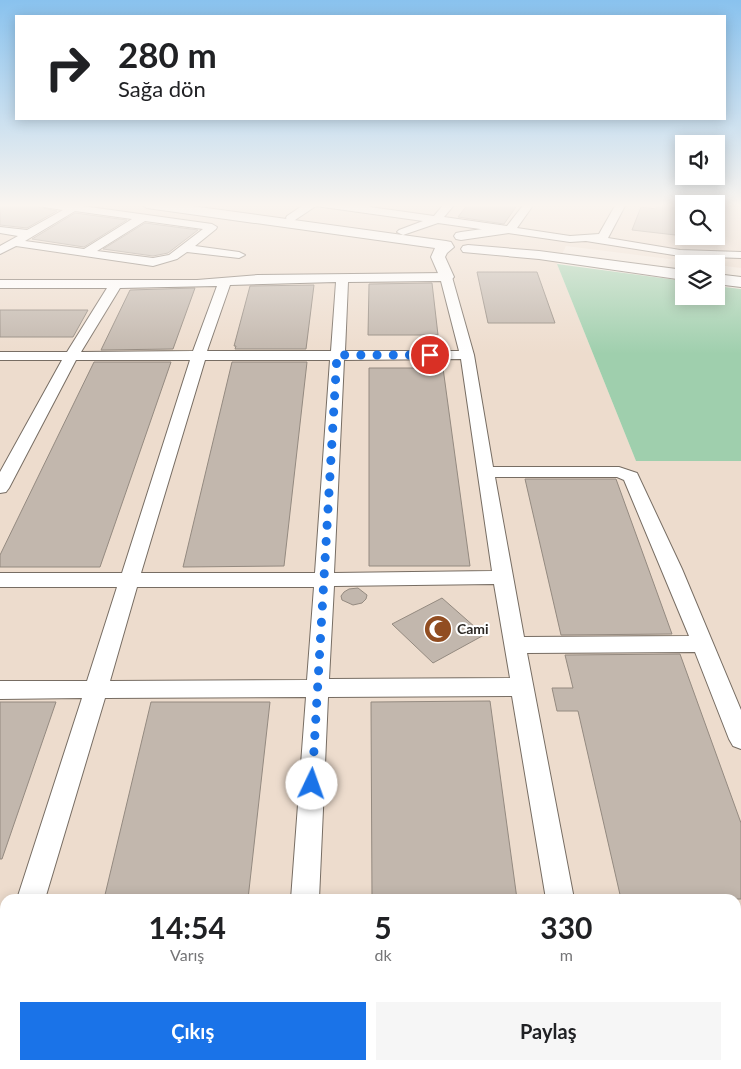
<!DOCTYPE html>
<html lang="tr">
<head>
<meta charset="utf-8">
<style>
	:root { --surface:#fff; --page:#f6f6f6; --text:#202124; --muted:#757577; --accent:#1a73e8 }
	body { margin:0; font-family:Lato,sans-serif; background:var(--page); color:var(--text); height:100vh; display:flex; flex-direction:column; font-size:19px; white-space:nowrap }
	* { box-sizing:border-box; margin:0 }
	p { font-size:16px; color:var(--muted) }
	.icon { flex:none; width:28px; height:28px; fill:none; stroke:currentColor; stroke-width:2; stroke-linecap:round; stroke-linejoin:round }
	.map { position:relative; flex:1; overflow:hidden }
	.panel { position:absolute; left:0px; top:894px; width:741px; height:176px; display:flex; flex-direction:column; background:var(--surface); border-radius:15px 15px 0 0; box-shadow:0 2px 12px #0003 }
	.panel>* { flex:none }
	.guide { position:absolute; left:15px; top:15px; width:711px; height:105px; border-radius:0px; box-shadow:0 2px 12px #0003; background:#fff; color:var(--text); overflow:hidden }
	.controls { position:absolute; left:675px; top:135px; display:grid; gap:10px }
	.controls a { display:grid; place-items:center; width:50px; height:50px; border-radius:0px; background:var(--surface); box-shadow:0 2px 12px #0003; font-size:25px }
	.pin { position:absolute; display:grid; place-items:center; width:42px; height:42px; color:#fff; margin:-21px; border:2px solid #fff; border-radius:50%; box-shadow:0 1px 5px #0007 }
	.me { position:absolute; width:55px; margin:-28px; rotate:3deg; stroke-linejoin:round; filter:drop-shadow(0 0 4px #0008) }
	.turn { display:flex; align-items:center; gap:18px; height:105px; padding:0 20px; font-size:22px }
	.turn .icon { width:65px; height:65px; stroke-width:2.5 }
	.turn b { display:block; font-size:35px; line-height:42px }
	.eta { display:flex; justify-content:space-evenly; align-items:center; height:85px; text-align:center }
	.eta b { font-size:30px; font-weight:700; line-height:35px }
	.action { display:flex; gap:10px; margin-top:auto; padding:10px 20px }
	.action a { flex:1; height:58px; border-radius:0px; background:var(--accent); color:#fff; font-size:20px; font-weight:700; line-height:58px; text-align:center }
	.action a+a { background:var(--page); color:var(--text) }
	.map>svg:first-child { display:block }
	.built { fill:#eddccd; fill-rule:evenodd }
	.green { fill:#9fcfad }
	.building { fill:#c2b7ad; stroke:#948a80 }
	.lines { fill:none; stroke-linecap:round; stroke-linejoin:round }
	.minor-casing { stroke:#776d63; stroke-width:2 }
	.tertiary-casing { stroke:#776d63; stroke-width:2 }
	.minor { fill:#fff; fill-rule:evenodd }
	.tertiary { fill:#fff; fill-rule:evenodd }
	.route { stroke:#1a73e8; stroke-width:9; stroke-dasharray:0 16.2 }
	.labels { text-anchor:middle; stroke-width:4; stroke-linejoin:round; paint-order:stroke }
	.poi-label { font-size:14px; font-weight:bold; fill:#2d2925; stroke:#fff; text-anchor:start }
</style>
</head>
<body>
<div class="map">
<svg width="741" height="1069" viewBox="0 0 741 1069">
	<rect width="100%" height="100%" fill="#f4e9de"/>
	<path class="built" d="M0,204h684v32h32v-32h25v64l-175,-22 -9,18 79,197h105v608h-741zM5,899h731v166h-731z"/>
	<path class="green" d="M557,264l127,17v15h32v-10l25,3v172h-105z"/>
	<g class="building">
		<path d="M0,204h24l33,7 -30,17 -27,-3z"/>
		<path d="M468,204h50l-14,20 -46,-7z"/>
		<path d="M658,204h26v32l-52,-6 9,-23 15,2z"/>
		<path d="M75,213l52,7 -43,27 -52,-8z"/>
		<path d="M145,223l53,7 -30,23 -15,3 -50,-7z"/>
		<path d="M477,272h60l18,51h-67z"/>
		<path d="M432,283l6,52h-70l1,-51z"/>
		<path d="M314,285l-8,64h-71l1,-3h-2l16,-60z"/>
		<path d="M195,288l-22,61 -72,1 29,-60z"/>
		<path d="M0,310h88l-15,27h-73z"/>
		<path d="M94,362h77l-71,205h-100v-12z"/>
		<path d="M232,362h75l-23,204 -101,1z"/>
		<path d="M369,368h74l27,198h-101z"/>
		<path d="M525,479h91l56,155 -111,1z"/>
		<path d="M358,588l9,7 -1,4 -4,4 -9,2 -11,-5 -1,-4 3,-4 5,-3z"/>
		<path d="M442,598l42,37 -51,28 -41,-39z"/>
		<path d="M680,654l61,169v76h-120l-43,-188h-21l-5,-23h21l-8,-33z"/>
		<path d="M490,701l27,198h-145l-1,-197z"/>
		<path d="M0,702h56l-54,157h-2z"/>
		<path d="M151,702h119l-22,197h-144z"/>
	</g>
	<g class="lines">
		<defs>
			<g id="minor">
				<path d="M39,204h29l144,20 5,3 -1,2 -21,17 44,6 6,3 -6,3 -52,-6 -10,7 -24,7 -137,-20 -16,8v-8l18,-10 -18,-3v-6l27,3 36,-20 -19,-3zM75,211l57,8 -48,30 -59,-8zM145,221l58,8 -34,26 -16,3 -56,-7z"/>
				<path d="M305,204h67l-2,3 64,9 10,-12h11l-11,13 63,9 17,-22h10l-17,24 53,8 29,-2 17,-30h10l-18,34 72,12 61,2v6l-61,-2 -94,-15 -16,1 -132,-19 -35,12 -6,-3 2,-2 24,-9 -107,-15 -21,14h-8l-1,-2 1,-2z"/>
				<path d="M446,273l6,4 22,78 19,112h126l18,6 45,96 59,141v39l-8,-3 -4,-7 -34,-87 -168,1 47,246h-28l-34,-203 -184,1 -9,202h-28l15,-202 -201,1 -60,201h-28l65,-201 -82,1v-18h87l30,-94h-117v-14h122l68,-213h-114l-67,128 -3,4 -6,1v-21l62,-112h-62v-8h67l40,-64h-107v-8h197l61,-5zM441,281l18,70h-114l3,-69zM336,282l-5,69h-124l23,-66zM217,286l-24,65 -112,1 39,-64zM461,359l31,212 -158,2 10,-213zM205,360h125l-15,213h-174zM495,477h122l7,3 65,156 -165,1zM494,584l16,94 -181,1 5,-93zM137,587h177l-7,93 -197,1z"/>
				<path d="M5,970v45l-5,2v-45z"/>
				<rect x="736" y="1021" width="5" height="32"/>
				<rect x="279" y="1065" width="32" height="4"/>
				<path d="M573,1065h32l1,4h-32z"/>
			</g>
			<g id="tertiary">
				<path d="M141,204h36l269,37 5,1 3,5 -7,6 -2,4 9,20 -3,3h-10l-10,-23 4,-9 -288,-40z"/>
				<path d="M504,226l7,4 -2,3 -48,7 -5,-1 -2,-3 2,-3 5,-1z"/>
				<path d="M468,245l71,6 145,19v10l-145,-21 -76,-7 -2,-3 2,-3z"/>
				<path d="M716,274l25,3v10l-25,-3z"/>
			</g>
		</defs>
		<use href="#minor" class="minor-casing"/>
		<use href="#tertiary" class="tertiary-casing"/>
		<use href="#minor" class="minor"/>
		<use href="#tertiary" class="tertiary"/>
	</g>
	<linearGradient id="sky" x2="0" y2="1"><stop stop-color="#89c2ee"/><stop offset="0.58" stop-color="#faf5f0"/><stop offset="1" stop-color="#faf5f0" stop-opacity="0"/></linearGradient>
	<rect width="741" height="354" fill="url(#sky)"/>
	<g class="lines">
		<path class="route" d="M312,784l25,-429h93"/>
	</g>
	<defs>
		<symbol id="mosque-disc" viewBox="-11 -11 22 22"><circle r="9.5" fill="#914d21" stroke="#fff"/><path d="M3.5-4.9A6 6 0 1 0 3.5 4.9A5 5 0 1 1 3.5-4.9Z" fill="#fff"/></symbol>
	</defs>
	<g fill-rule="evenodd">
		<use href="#mosque-disc" x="422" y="613" width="32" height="32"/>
	</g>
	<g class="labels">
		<g class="poi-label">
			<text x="457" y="634">Cami</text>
		</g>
	</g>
</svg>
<div class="controls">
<a><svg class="icon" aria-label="sound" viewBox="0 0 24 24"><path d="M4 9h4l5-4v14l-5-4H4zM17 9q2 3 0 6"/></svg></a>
<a><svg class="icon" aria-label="search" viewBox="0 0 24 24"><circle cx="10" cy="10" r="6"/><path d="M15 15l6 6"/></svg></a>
<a><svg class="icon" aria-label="layers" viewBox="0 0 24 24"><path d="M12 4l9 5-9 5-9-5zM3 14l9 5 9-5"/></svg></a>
</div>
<div class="pin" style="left:430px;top:355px;background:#d93025"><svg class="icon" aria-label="arrive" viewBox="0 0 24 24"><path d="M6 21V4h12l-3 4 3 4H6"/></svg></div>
<svg class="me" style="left:312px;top:784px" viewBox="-20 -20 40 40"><circle r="19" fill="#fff"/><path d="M0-13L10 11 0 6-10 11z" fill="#1a73e8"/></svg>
<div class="guide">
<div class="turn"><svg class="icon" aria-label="right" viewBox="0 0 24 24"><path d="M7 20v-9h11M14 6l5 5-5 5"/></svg><div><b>280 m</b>Sağa dön</div></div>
</div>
<section class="panel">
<div class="eta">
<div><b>14:54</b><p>Varış</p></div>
<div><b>5</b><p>dk</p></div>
<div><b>330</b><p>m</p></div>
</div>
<div class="action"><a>Çıkış</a><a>Paylaş</a></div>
</section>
</div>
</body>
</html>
